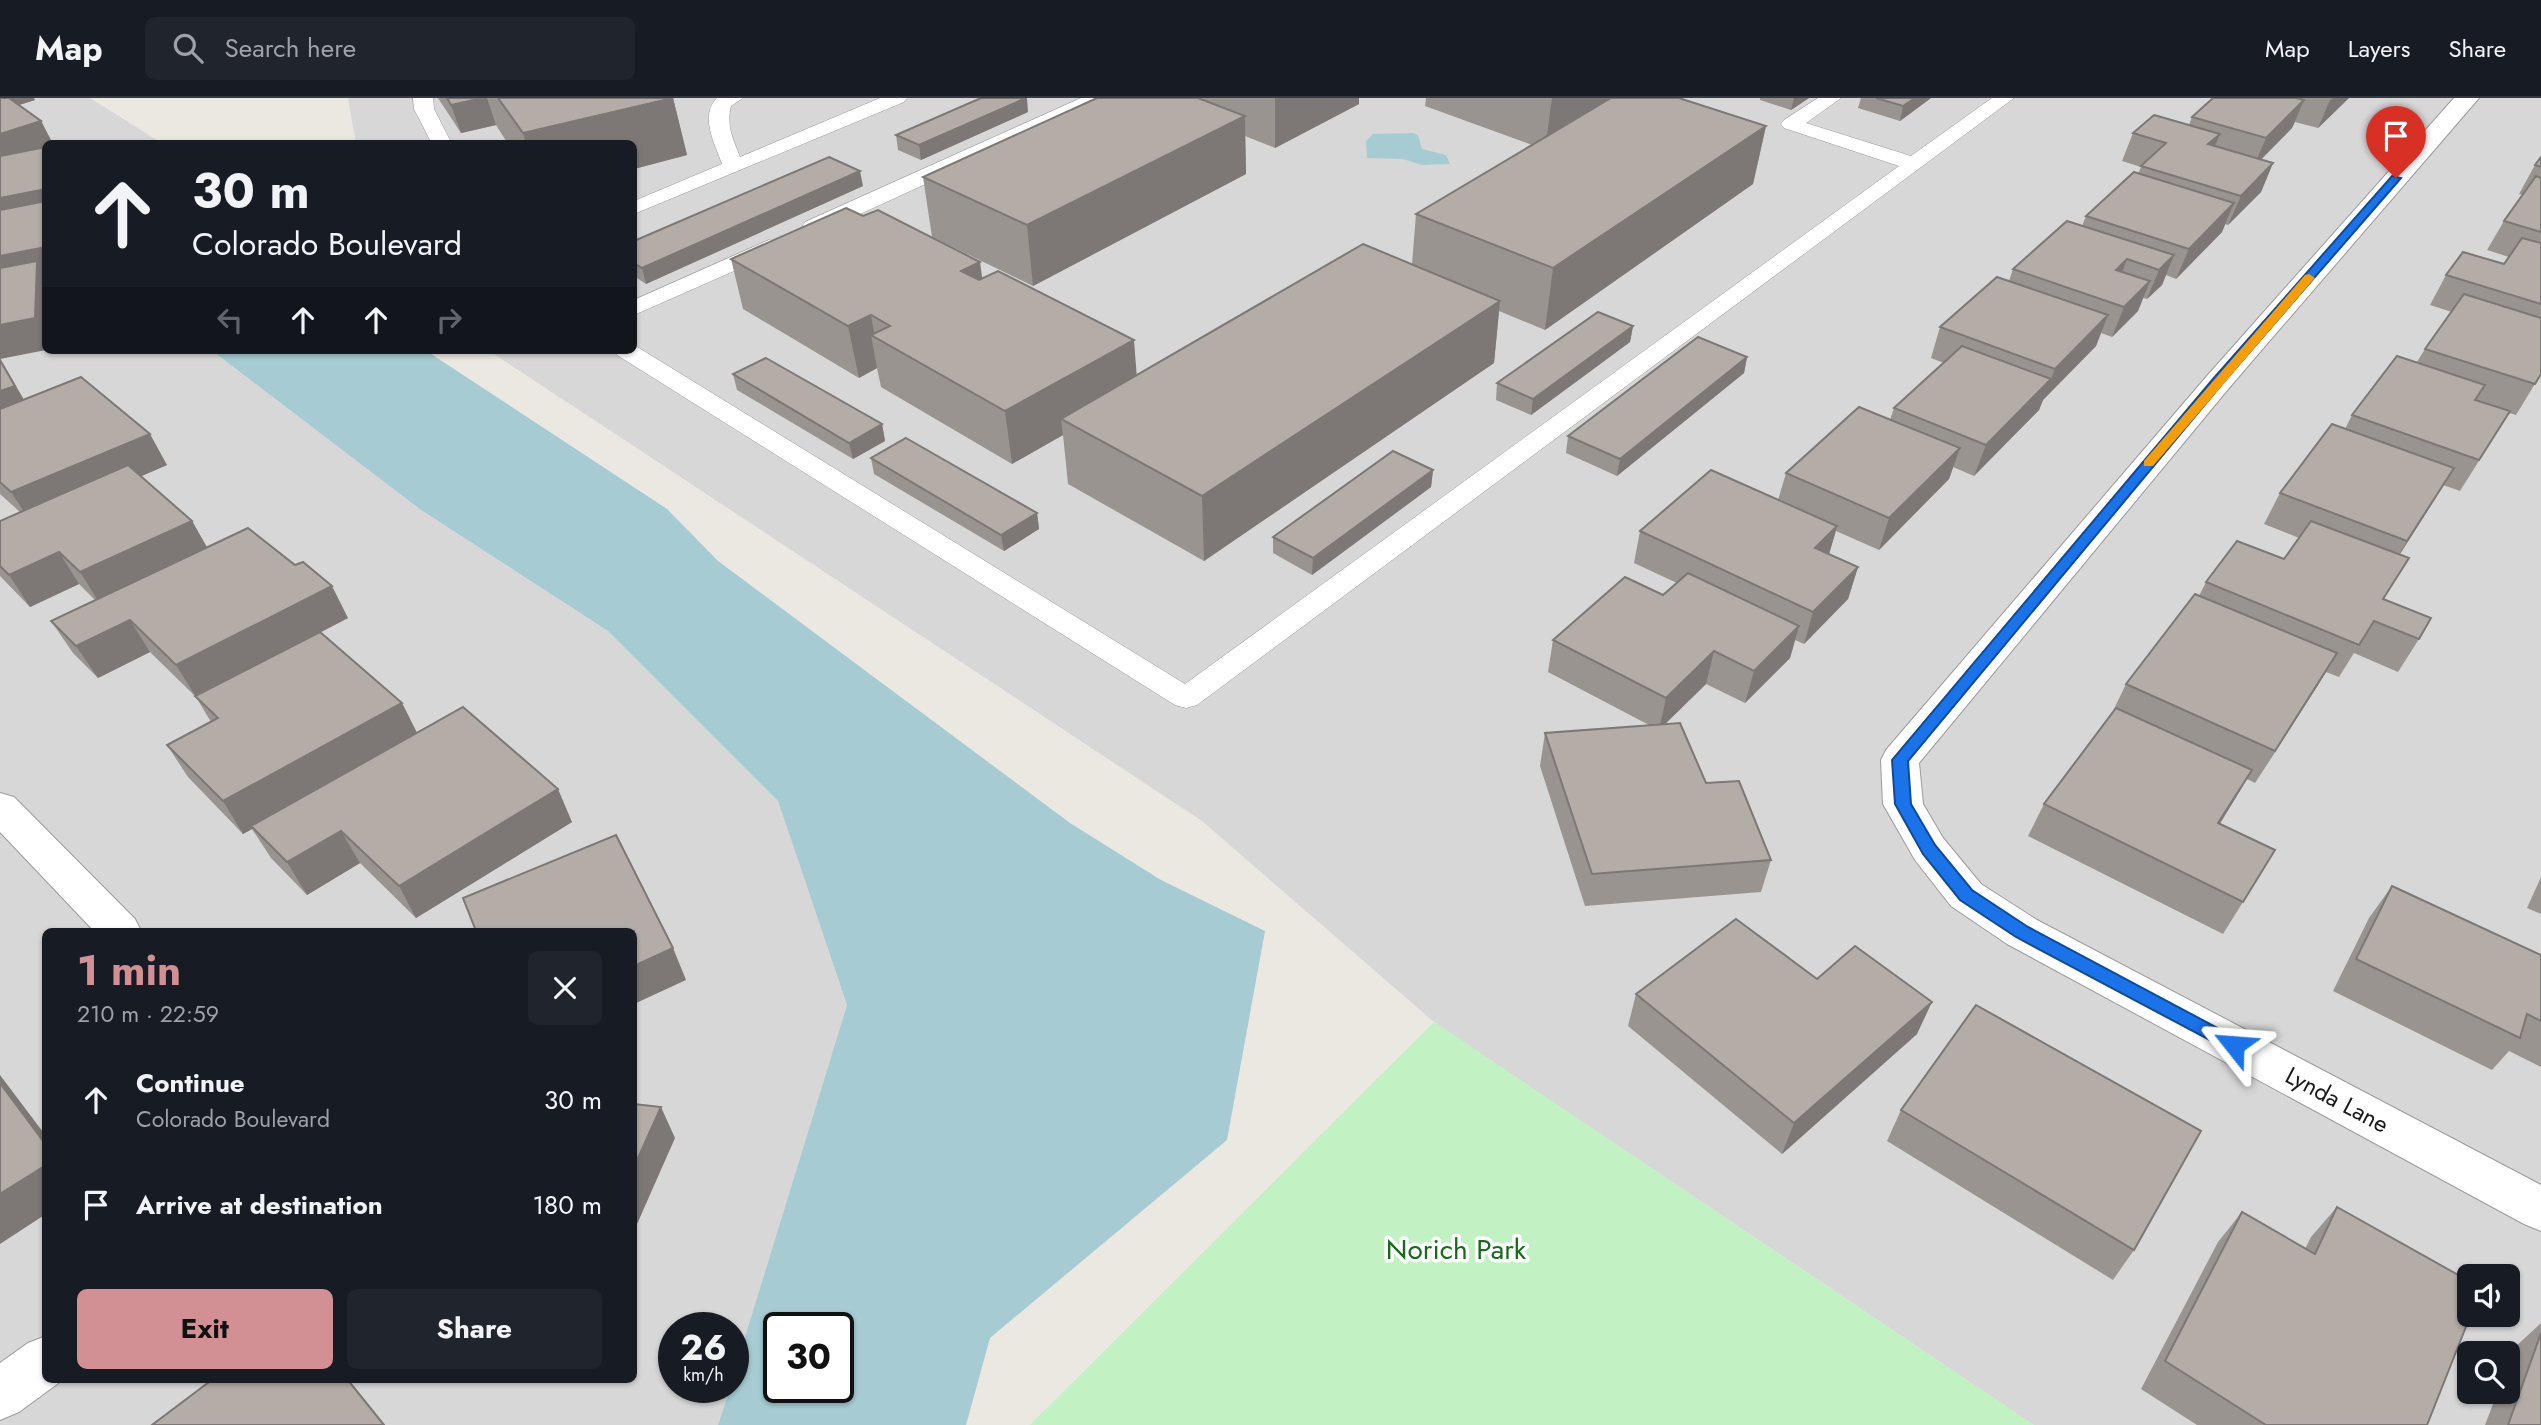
<!DOCTYPE html>
<html lang="en">
<head>
<meta charset="utf-8">
<style>
	:root { --surface:#171b24; --page:#20242c; --text:#f1f3f6; --muted:#9ea1a6; --line:#363941; --accent:#d29094 }
	body { margin:0; font-family:Jost,sans-serif; background:var(--page); color:var(--text); height:100vh; display:flex; flex-direction:column; font-size:26px; white-space:nowrap }
	* { box-sizing:border-box; margin:0 }
	p { font-size:23px; color:var(--muted) }
	.icon { flex:none; width:38px; height:38px; fill:none; stroke:currentColor; stroke-width:2; stroke-linecap:round; stroke-linejoin:round }
	.map { position:relative; flex:1; overflow:hidden }
	.details { position:absolute; left:42px; top:830px; width:595px; height:455px; display:flex; flex-direction:column; background:var(--surface); border-radius:10px; box-shadow:0 2px 5px #0004 }
	.details>* { flex:none }
	.banner { position:absolute; left:42px; top:42px; width:595px; height:214px; border-radius:10px; box-shadow:0 2px 5px #0004; background:#171b24; color:var(--text); overflow:hidden }
	.fabs { position:absolute; left:2457px; top:1166px; display:grid; gap:14px }
	.fabs a { display:grid; place-items:center; width:63px; height:63px; border-radius:10px; background:var(--surface); box-shadow:0 2px 5px #0004; font-size:35px }
	.speed { position:absolute; left:658px; top:1214px; display:flex; gap:14px; font-size:35px; font-weight:700; text-align:center }
	.speed>* { display:grid; place-content:center; width:91px; height:91px; border-radius:50%; background:var(--surface); box-shadow:0 2px 5px #0004; line-height:1 }
	.speed small { font-size:18px; font-weight:400 }
	.speed .limit { border:4px solid #111; border-radius:10px; background:#fff; color:#111 }
	.pin { position:absolute; display:grid; place-items:center; width:60px; height:60px; color:#fff; margin:-72px -30px; border-radius:50% 50% 50% 0; rotate:-45deg; box-shadow:0 0 7px #0007 }
	.pin .icon { rotate:45deg }
	.me { position:absolute; width:77px; margin:-38px; rotate:298deg; stroke-linejoin:round; filter:drop-shadow(0 0 5px #0008) }
	.turn { display:flex; align-items:center; gap:24px; height:147px; padding:0 35px; font-size:32px }
	.turn .icon { width:91px; height:91px; stroke-width:2.5 }
	.turn b { display:block; font-size:49px; line-height:60px }
	.lanes { display:flex; align-items:center; height:66px; padding:0 35px; background:#0003; justify-content:center; gap:35px; direction:ltr }
	.lanes .off { opacity:.35 }
	.round { display:grid; place-items:center; flex:none; width:74px; height:74px; border-radius:10px; background:var(--page) }
	.summary { display:flex; align-items:center; justify-content:space-between; height:119px; padding:0 35px }
	h1 { font-size:42px; font-weight:700; line-height:52px; color:var(--accent) }
	.action { display:flex; gap:14px; margin-top:auto; padding:14px 35px }
	.action a { flex:1; height:80px; border-radius:10px; background:var(--accent); color:#111; font-size:28px; font-weight:700; line-height:80px; text-align:center }
	.action a+a { background:var(--page); color:var(--text) }
	ul { padding:0; list-style:none }
	li { display:flex; align-items:center; gap:21px; height:105px; padding:0 35px }
	li div { flex:1 }
	li b { display:block; font-size:26px }
	li em { font-style:normal }
	header { display:flex; align-items:center; gap:42px; box-sizing:border-box; height:98px; padding:0 35px; background:var(--surface); border-bottom:2px solid var(--line) }
	header strong { font-size:33px }
	nav { display:flex; gap:38px; margin-inline-start:auto; font-size:24px }
	.search { width:490px; height:63px; background:var(--page); display:flex; align-items:center; gap:18px; box-sizing:border-box; padding:0 24px; border-radius:10px; color:var(--muted); font-size:26px }
	.map>svg:first-child { display:block }
	.residential { fill:#d8d7d8; fill-rule:evenodd }
	.park { fill:#c2f1c4 }
	.water { fill:#a6cbd3; fill-rule:evenodd }
	.lines { fill:none; stroke-linecap:round; stroke-linejoin:round }
	.lane-casing { stroke:#9b9b9b; stroke-width:1 }
	.street-casing { stroke:#9b9b9b; stroke-width:2 }
	.lane { fill:#fff; fill-rule:evenodd }
	.street { fill:#fff; fill-rule:evenodd }
	.wall { fill:#9a9490 }
	.shaded-wall { fill:#7d7875 }
	.building { fill:#b3aca7; stroke:#7d7875; stroke-width:2 }
	.route { fill:#1a73e8; stroke:#114b97; stroke-width:2 }
	.slow { fill:#f59e0b }
	.labels { text-anchor:middle; stroke-width:7; stroke-linejoin:round; paint-order:stroke }
	.street-label { font-size:24px; fill:#1a1a1a; stroke:#fff }
	.near-park-label { font-size:28px; fill:#18691c; stroke:#fff }
</style>
</head>
<body>
<header>
<strong>Map</strong>
<div class="search"><svg class="icon" aria-label="search" viewBox="0 0 24 24"><circle cx="10" cy="10" r="6"/><path d="M15 15l6 6"/></svg>Search here</div>
<nav><a>Map</a><a>Layers</a><a>Share</a></nav>
</header>
<div class="map">
<svg width="2541" height="1327" viewBox="0 0 2541 1327">
	<rect width="100%" height="100%" fill="#ebe7e1"/>
	<g class="residential">
		<path d="M0,0h90l70,44 -114,2v206h165l210,160 187,121 170,170 69,204 -114,371v-48h-59v60h56l-12,37h-718zM46,833h588v448h-588z"/>
		<path d="M348,0h2193v1327h-507l-600,-403 -232,-201 -714,-471h146v-206l-278,-1zM2469,1178h39v38h-39zM2469,1255h39v38h-39z"/>
	</g>
	<path class="park" d="M1434,924l600,403h-1004z"/>
	<g class="water">
		<path d="M1413,35l5,2 4,14 24,6 4,9 -28,1 -19,-6 -36,-1 -1,-17 7,-7z"/>
		<path d="M211,252h214l242,159 51,52 352,262 91,57 104,51 -38,209 -237,198 -24,87h-248l12,-37h3v-12l114,-371 -69,-204 -170,-170 -187,-121zM779,1230h59v60h-59z"/>
	</g>
	<g class="lines">
		<defs>
			<g id="lane">
				<path d="M413,0h20l1,11 18,35h-20l-18,-35z"/>
				<path d="M717,0h26l-12,8c-5,19 2,33 9,51l140,-59h27l-3,4 -270,112v-13l88,-37c-7,-20 -23,-48 -5,-66z"/>
				<path d="M1081,0h26l-3,4 -283,130h-16l-3,-5 3,-5z"/>
				<path d="M1818,0h23l-35,25 105,33 81,-58h22l-817,607 -11,3 -11,-3 -558,-350 -4,-5h21v-5l551,339 714,-518 -115,-38 -3,-4 3,-4z"/>
				<path d="M769,142l8,2 3,5 -3,5 -143,63v-15z"/>
			</g>
			<g id="street">
				<path d="M2454,0h25l-250,290 -310,375 4,41 20,34 38,46 56,36 504,265v46l-17,-7 -517,-280 -56,-38 -36,-46 -32,-56 -2,-44 5,-10 321,-374z"/>
				<path d="M0,695l14,4 121,122 6,12h-47l-94,-99z"/>
				<path d="M46,1238v43h18l-45,33 -19,8v-57l28,-20z"/>
			</g>
		</defs>
		<use href="#lane" class="lane-casing"/>
		<use href="#street" class="street-casing"/>
		<use href="#lane" class="lane"/>
		<use href="#street" class="street"/>
	</g>
	<g class="wall">
		<path d="M0,0l35,2 -16,5 22,16 12,23h-7l-46,215 24,41 143,65 -26,11 51,45 15,26 141,71 -27,14 81,71 15,30 155,89 -156,96 -56,-55 -53,32 -36,-37 -19,-29 -9,5 -55,-57 -21,-32 44,-23 -15,-25 -46,-45 -52,26 -25,-25 -22,-32 44,-21 -16,-16 -49,23 -30,-31v-55l20,-9 -20,-18z"/>
		<path d="M438,0h235l14,57 -53,14v-25h-126l-12,-19 -35,8z"/>
		<path d="M1097,0h262v6l-84,44 -30,-12 1,38 -213,112 -101,-49 -9,-60z"/>
		<path d="M1426,0h253l87,28 -13,58 -208,146 -46,-19 -5,52 -290,198 -136,-77 -5,-49 -51,29 -131,-77 -4,-19 -18,10 -116,-69 -12,-50 251,20 155,97 275,-112 4,-50 116,-69 -107,-39z"/>
		<path d="M1760,0h49l-18,12 -31,-10z"/>
		<path d="M1861,0h70l-31,23 -42,-13z"/>
		<path d="M2213,0h136l-31,30 -23,-6 -3,6 -31,32 12,3 -12,29 -33,33 -3,-1 -3,8 -46,47 -10,-4 -4,10 -15,14 -4,-1 -5,13 -26,26 -11,-4 -5,13 -53,54 -4,10 -65,66 -21,-9 -4,12 -70,71 -43,-19 -7,23 29,13 -10,32 -44,45 -9,-4 -5,18 -45,45 -39,-19 -41,40 41,59 65,77 -10,32 -176,14 -45,-140 5,-33 104,-8 -101,-53 5,-32 110,-45 14,-12 -43,-20 6,-32 138,-31 8,-27 104,-53 4,-12 50,-45 -13,-5 9,-31 69,-46 4,-12 69,-43 4,-10 52,-42 3,-7 -19,-6 11,-28 56,-8 3,-8z"/>
		<path d="M1028,14l-107,48 -23,-10 -2,-15z"/>
		<path d="M2541,59v217l-25,41 -7,-2 -49,78 -17,-6 -44,70 -15,44 35,40 -21,33 -44,-19 -15,24 -13,-5 -71,111 -8,-4 -27,45 23,78 -20,32 -195,-98 16,-32 69,-93 13,-27 73,-88 7,-14 78,-23 15,-21 -35,-14 16,-31 65,-64 7,-14 65,-53 8,-13 27,-37 -22,-7 16,-30 58,-11 5,-7 -22,-7 17,-29 19,-26 -4,-1 16,-29z"/>
		<path d="M863,88l-217,98 -12,-8v-35z"/>
		<path d="M1633,228l-3,16 -99,73 -35,-15 1,-17z"/>
		<path d="M1747,259l-3,16 -127,103 -51,-23 2,-17z"/>
		<path d="M733,276l149,50 3,17 -32,18 -116,-69z"/>
		<path d="M871,360l166,55 2,16 -35,22 -130,-77z"/>
		<path d="M1433,372l-2,17 -119,88 -39,-22v-16z"/>
		<path d="M2541,779v37l-14,-6z"/>
		<path d="M2392,788l149,69v112l-32,-16 -17,19 -159,-79 36,-73z"/>
		<path d="M1817,881l100,55 -135,120 -154,-128 8,-32z"/>
		<path d="M1901,1012l233,140 -21,30 -226,-139z"/>
		<path d="M2337,1109l90,218h-230l-56,-36 77,-147 24,-30 63,37 6,-12z"/>
		<path d="M2541,1225v102h-56l13,-34h10v-27l6,-16z"/>
	</g>
	<g class="shaded-wall">
		<path d="M0,0h34l1,2 -35,11z"/>
		<path d="M483,0h4l9,27 -35,8 -10,-28z"/>
		<path d="M673,0l14,57 -53,14v-25h-108l-3,-11z"/>
		<path d="M1027,0l1,14 -107,48 -2,-15z"/>
		<path d="M1275,0h84v6l-84,44z"/>
		<path d="M1552,0h80l-87,52z"/>
		<path d="M1794,0h15l-18,12z"/>
		<path d="M1915,0h16l-31,23 3,-15z"/>
		<path d="M2333,0h16l-31,30 12,-28z"/>
		<path d="M2304,2l-12,28 -38,38 12,-28z"/>
		<path d="M1245,18l1,58 -213,112 -6,-61z"/>
		<path d="M41,23l12,23h-7v9l-46,14v-33z"/>
		<path d="M1766,28l-13,58 -208,146 8,-62z"/>
		<path d="M2220,36l-12,28v-18z"/>
		<path d="M2273,65l-12,29 -33,33 13,-29z"/>
		<path d="M860,73l3,15 -217,98 -4,-16z"/>
		<path d="M46,91v32l-46,9v-32z"/>
		<path d="M2234,105l-12,29 -46,47 13,-30z"/>
		<path d="M46,149v103l-46,9 34,58 -34,12v-173z"/>
		<path d="M2174,157l-12,30 -15,14 12,-29z"/>
		<path d="M2127,161l-11,30v-19z"/>
		<path d="M980,164l7,51 -26,-42z"/>
		<path d="M2150,183l-12,30 -26,26 12,-30z"/>
		<path d="M1500,203l-6,62 -290,198 -2,-65z"/>
		<path d="M871,217l4,23 -4,-3 6,33 -18,10 -11,-52z"/>
		<path d="M2108,217l-12,31 -53,54 -4,10 -65,66 12,-31 65,-66 4,-10z"/>
		<path d="M1633,228l-3,16 -99,73 2,-16z"/>
		<path d="M1134,242l4,52 -77,27 2,16 -51,29 -7,-53z"/>
		<path d="M1747,259l-3,16 -127,103 3,-17z"/>
		<path d="M882,326l3,17 -32,18 -4,-16z"/>
		<path d="M150,336l17,31 -135,59 -21,-32z"/>
		<path d="M1960,350l-11,31 -70,71 10,-32z"/>
		<path d="M2454,370l-19,31 -47,74 19,-32z"/>
		<path d="M1433,372l-2,17 -119,88 1,-17z"/>
		<path d="M1037,415l2,16 -35,22 -3,-16z"/>
		<path d="M192,423l18,32 -110,51 -20,-32z"/>
		<path d="M1837,428l-9,32 -13,-10z"/>
		<path d="M59,454l20,32 -49,23 -21,-32z"/>
		<path d="M1858,469l-10,32 -44,45 9,-32z"/>
		<path d="M332,488l16,32 -152,79 -20,-32z"/>
		<path d="M130,522l20,32 -52,26 -22,-32z"/>
		<path d="M1799,528l-9,32 -45,45 9,-32z"/>
		<path d="M1714,553l-8,33 -47,46 7,-32z"/>
		<path d="M2337,555l-19,32 -63,98 20,-32z"/>
		<path d="M402,605l16,32 -167,91 1,3 -9,5 -20,-33z"/>
		<path d="M2252,672l-19,32 -34,53 19,-32z"/>
		<path d="M558,691l14,33 -156,96 -17,-32z"/>
		<path d="M341,733l19,32 -53,32 -20,-33z"/>
		<path d="M673,850l13,32 -52,24v-38z"/>
		<path d="M1932,904l-15,32 -135,120 12,-31z"/>
		<path d="M0,977l46,61v9l-46,-62z"/>
		<path d="M661,1009l14,31 -41,93v-64z"/>
		<path d="M46,1067v49l-46,30v-50z"/>
		<path d="M347,1281h1l37,46h-1z"/>
	</g>
	<g class="building">
		<path d="M0,0h9l32,23 -41,13z"/>
		<path d="M447,0h36l-32,7z"/>
		<path d="M498,0h175l-150,35z"/>
		<path d="M981,0h45l-107,47 -23,-10z"/>
		<path d="M1097,0h101l47,18 -218,109 -104,-48z"/>
		<path d="M1611,0h68l87,28 -213,142 -137,-54z"/>
		<path d="M1876,0h39l-12,8z"/>
		<path d="M2213,0h83l8,2 -38,38 -74,-21z"/>
		<path d="M2154,17l66,19 -12,10 65,19 -32,33 -100,-30 25,-23 -33,-10z"/>
		<path d="M46,49v42l-46,9v-42z"/>
		<path d="M829,59l31,14 -218,97 -8,-5v-22z"/>
		<path d="M2541,59v10l-6,-2z"/>
		<path d="M2134,74l100,31 -45,46 -103,-33z"/>
		<path d="M2536,78l5,2v54l-37,-11z"/>
		<path d="M46,103v46l-46,9v-46z"/>
		<path d="M846,110l17,8 15,-6 102,52 -19,9 18,9 19,-9 136,69 -129,71 -134,-76 19,-9 -19,-11 -23,11 -117,-67z"/>
		<path d="M2067,123l107,34 -15,15 -32,-11 -11,11 34,11 -26,26 -111,-38z"/>
		<path d="M2522,140l19,5v61l-95,-29 17,-23 41,12z"/>
		<path d="M1363,146l137,57 -298,195 -141,-77z"/>
		<path d="M37,163l-2,57 -35,7v-57z"/>
		<path d="M1997,179l111,38 -53,54 -115,-42z"/>
		<path d="M2464,196l77,24v56l-6,10 -110,-35z"/>
		<path d="M1598,214l35,14 -100,73 -36,-16z"/>
		<path d="M1698,239l49,20 -127,102 -52,-23z"/>
		<path d="M1962,248l89,33 -65,66 -92,-37z"/>
		<path d="M2397,258l88,29 -10,15 35,11 -31,49 -127,-45z"/>
		<path d="M766,260l116,66 -33,19 -116,-69z"/>
		<path d="M0,262l15,26 -15,5z"/>
		<path d="M81,279l69,57 -139,58 -11,-10v-73z"/>
		<path d="M1859,309l101,41 -71,70 -103,-45z"/>
		<path d="M2332,326l122,44 -47,73 -127,-48z"/>
		<path d="M906,340l131,75 -36,22 -130,-77z"/>
		<path d="M1393,353l40,19 -120,88 -40,-21z"/>
		<path d="M128,367l64,56 -112,51 -21,-20 -50,23 -9,-9v-45z"/>
		<path d="M1711,372l126,56 -22,22 43,19 -45,45 -173,-81z"/>
		<path d="M2311,423l98,37 -26,41 48,19 -12,21 -45,-18 -15,24 -153,-63 31,-41 47,18z"/>
		<path d="M248,430l47,37 8,-3 29,24 -156,79 -46,-45 -54,26 -25,-25z"/>
		<path d="M1688,475l111,53 -45,45 -40,-20 -48,47 -113,-58 72,-63 38,18z"/>
		<path d="M2195,496l142,59 -62,98 -149,-67z"/>
		<path d="M320,534l82,71 -179,98 -56,-56 51,-27 -23,-22z"/>
		<path d="M463,609l95,82 -159,97 -58,-55 -54,31 -36,-36z"/>
		<path d="M2116,610l136,62 -34,53 57,27 -32,52 -199,-98z"/>
		<path d="M1680,625l26,60 33,-2 32,79 -179,14 -47,-141z"/>
		<path d="M616,737l57,113 -39,18v-35h-158l-13,-33z"/>
		<path d="M2392,788l149,69v66l-14,-7 -7,24 -164,-79z"/>
		<path d="M1736,821l81,60 38,-33 77,56 -138,121 -158,-129z"/>
		<path d="M1976,907l225,126 -67,119 -233,-140z"/>
		<path d="M0,985l46,62v20l-46,29z"/>
		<path d="M634,1006l27,3 -27,60z"/>
		<path d="M2337,1109l132,74v33h2l-44,111h-161l-101,-64 77,-149 73,42z"/>
		<path d="M2541,1235v92h-33z"/>
		<path d="M213,1281h134l37,46h-232z"/>
	</g>
	<path class="route" d="M2392,78l9,2 -179,206 -314,377 3,43 24,41 37,45 56,37 212,113 3,5 -3,6 -6,2 -218,-116 -56,-37 -37,-46 -28,-50 -3,-44 321,-381z"/>
	<path class="slow" d="M2309,176l6,4 -2,2 -160,186h-9v-5l161,-186z"/>
	<g class="labels">
		<g class="street-label">
			<text transform="translate(2337 1002) rotate(28)" y="8">Lynda Lane</text>
		</g>
		<g class="near-park-label">
			<text x="1456" y="1161">Norich Park</text>
		</g>
	</g>
</svg>
<div class="fabs">
<a><svg class="icon" aria-label="sound" viewBox="0 0 24 24"><path d="M4 9h4l5-4v14l-5-4H4zM17 9q2 3 0 6"/></svg></a>
<a><svg class="icon" aria-label="search" viewBox="0 0 24 24"><circle cx="10" cy="10" r="6"/><path d="M15 15l6 6"/></svg></a>
</div>
<div class="speed"><div>26<small>km/h</small></div><div class="limit">30</div></div>
<div class="pin" style="left:2396px;top:80px;background:#d93025"><svg class="icon" aria-label="arrive" viewBox="0 0 24 24"><path d="M6 21V4h12l-3 4 3 4H6"/></svg></div>
<svg class="me" style="left:2234px;top:947px" viewBox="-20 -20 40 40"><path d="M0-17L14 15 0 8-14 15z" fill="#1a73e8" stroke="#fff" stroke-width="4"/></svg>
<div class="banner">
<div class="turn"><svg class="icon" aria-label="ahead" viewBox="0 0 24 24"><path d="M12 20V5M6 11l6-6 6 6"/></svg><div><b>30 m</b>Colorado Boulevard</div></div>
<div class="lanes"><svg class="icon off" aria-label="left" viewBox="0 0 24 24"><path d="M17 20v-9H6M10 6l-5 5 5 5"/></svg><svg class="icon" aria-label="ahead" viewBox="0 0 24 24"><path d="M12 20V5M6 11l6-6 6 6"/></svg><svg class="icon" aria-label="ahead" viewBox="0 0 24 24"><path d="M12 20V5M6 11l6-6 6 6"/></svg><svg class="icon off" aria-label="right" viewBox="0 0 24 24"><path d="M7 20v-9h11M14 6l5 5-5 5"/></svg></div>
</div>
<section class="details">
<div class="summary"><div><h1>1 min</h1><p>210 m · 22:59</p></div><a class="round"><svg class="icon" aria-label="close" viewBox="0 0 24 24"><path d="M6 6l12 12M18 6L6 18"/></svg></a></div>
<ul>
<li><svg class="icon" aria-label="ahead" viewBox="0 0 24 24"><path d="M12 20V5M6 11l6-6 6 6"/></svg><div><b>Continue</b><p>Colorado Boulevard</p></div><em>30 m</em></li>
<li><svg class="icon" aria-label="arrive" viewBox="0 0 24 24"><path d="M6 21V4h12l-3 4 3 4H6"/></svg><div><b>Arrive at destination</b></div><em>180 m</em></li>
</ul>
<div class="action"><a>Exit</a><a>Share</a></div>
</section>
</div>
</body>
</html>
